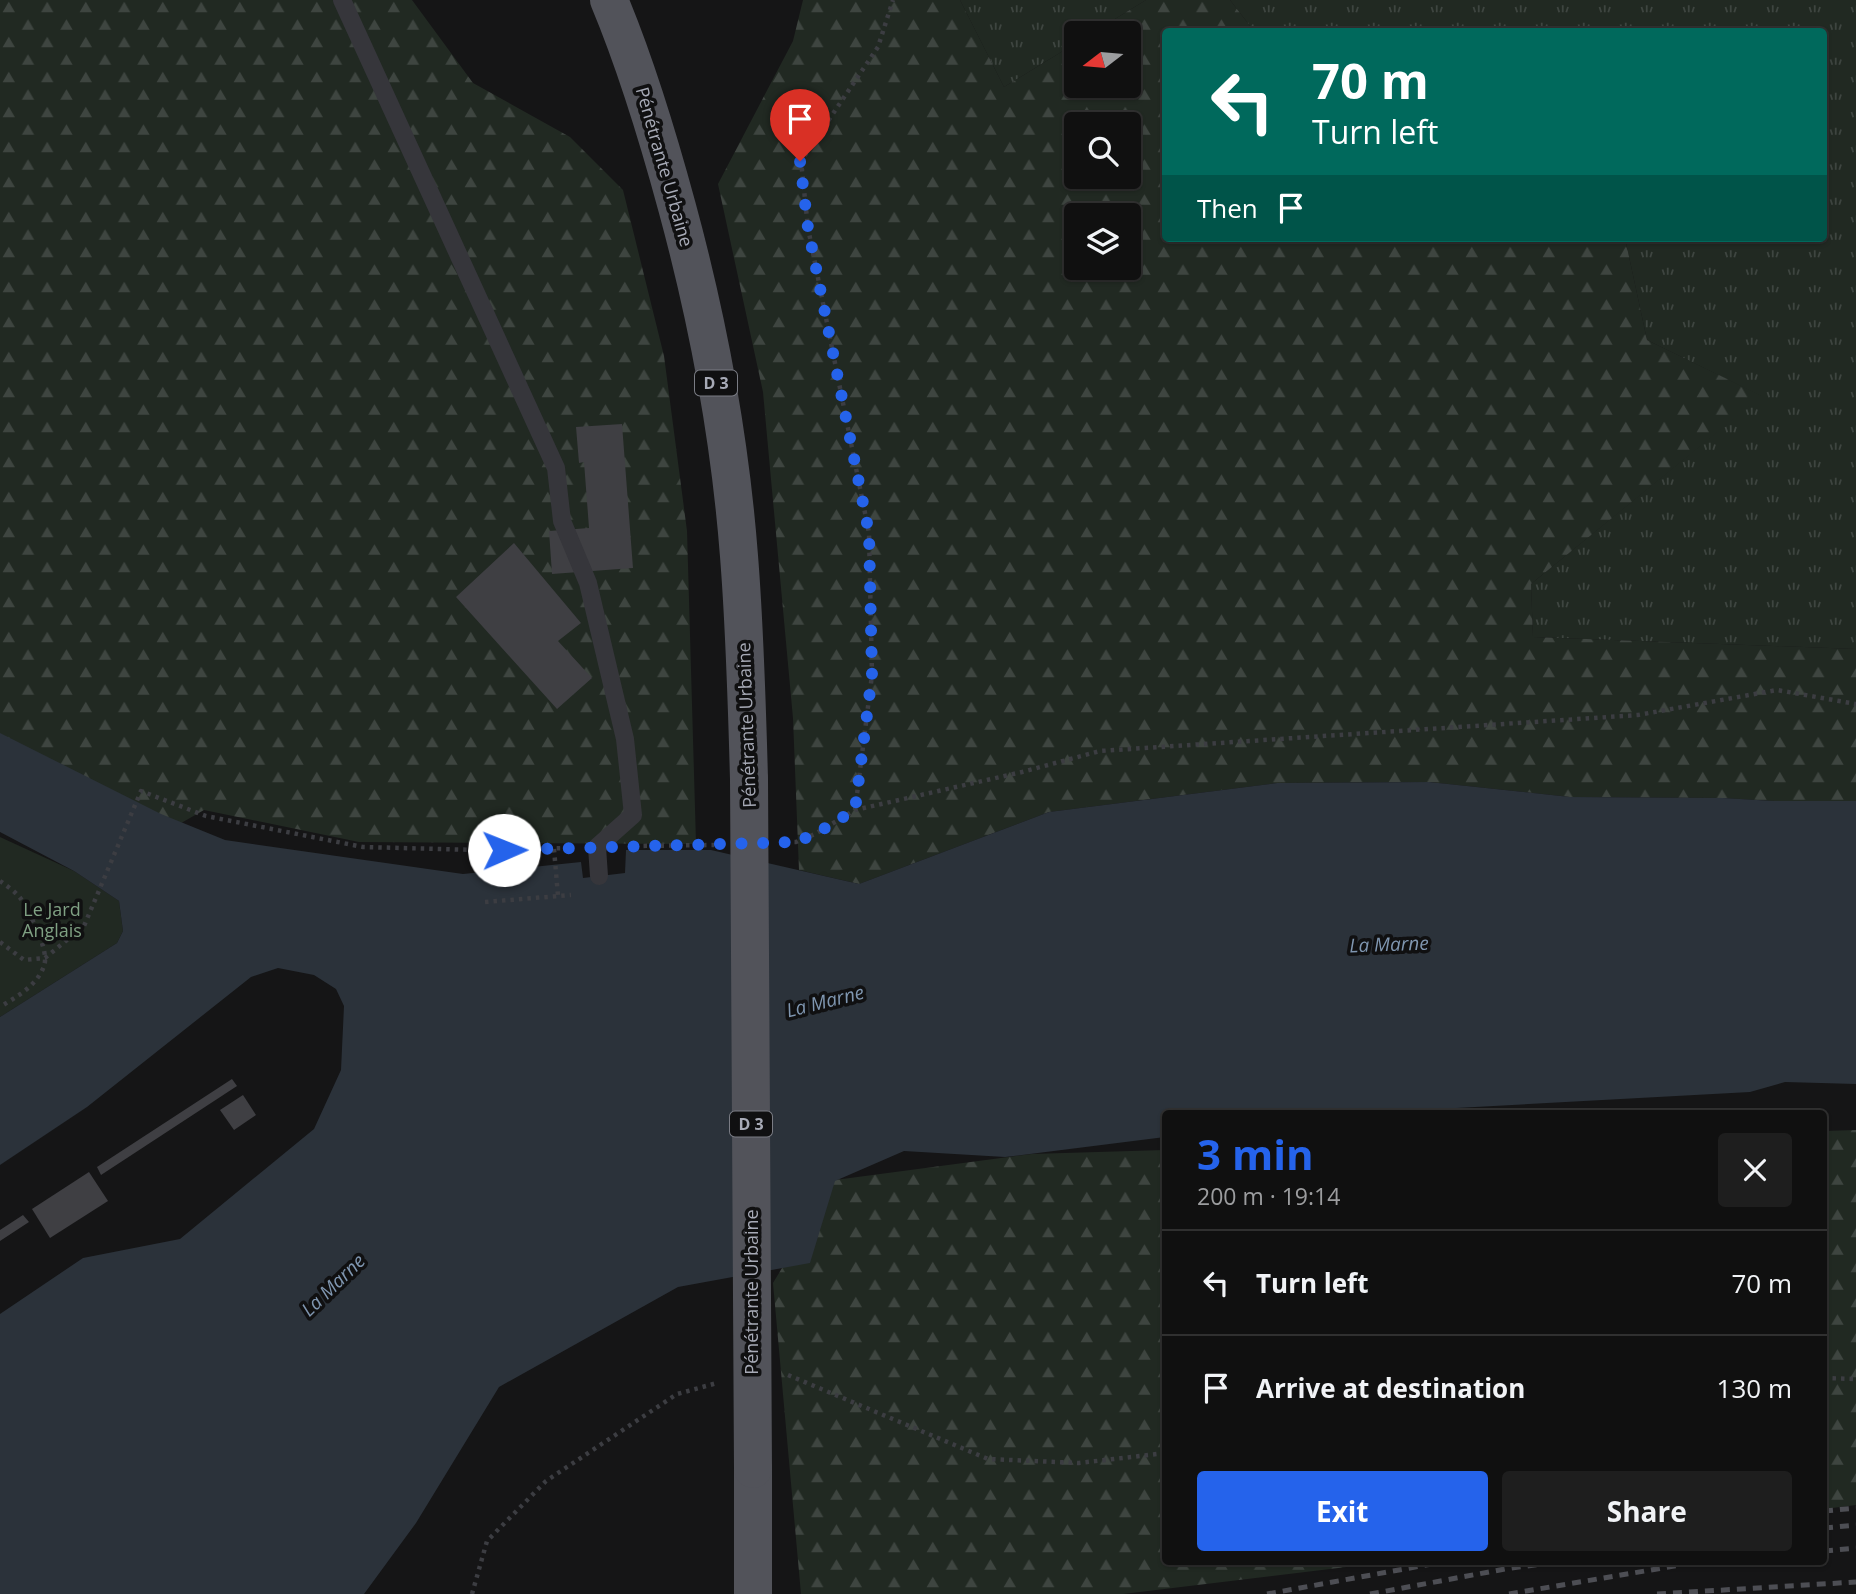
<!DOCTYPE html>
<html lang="en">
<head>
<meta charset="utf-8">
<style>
	:root { --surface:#101010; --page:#1e1e1e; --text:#f1f3f6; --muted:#9c9d9f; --line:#303030; --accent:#2563eb }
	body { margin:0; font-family:"Open Sans",sans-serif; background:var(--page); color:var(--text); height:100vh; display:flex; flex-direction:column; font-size:26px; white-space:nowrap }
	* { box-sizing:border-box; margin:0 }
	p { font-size:23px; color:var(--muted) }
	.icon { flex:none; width:38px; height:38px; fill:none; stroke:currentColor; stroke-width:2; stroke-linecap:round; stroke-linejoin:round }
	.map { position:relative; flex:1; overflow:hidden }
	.details { position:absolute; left:1162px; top:1110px; width:665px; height:455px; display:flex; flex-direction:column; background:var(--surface); border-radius:7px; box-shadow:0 2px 5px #0004,0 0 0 2px var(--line) }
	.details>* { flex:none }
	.top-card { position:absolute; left:1162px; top:28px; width:665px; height:214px; border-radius:7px; box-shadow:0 2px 5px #0004,0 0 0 2px var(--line); background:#00695c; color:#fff; overflow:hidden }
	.needle { width:46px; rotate:254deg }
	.controls { position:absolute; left:1064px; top:21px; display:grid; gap:14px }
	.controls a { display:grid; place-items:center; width:77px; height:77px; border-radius:7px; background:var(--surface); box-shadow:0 2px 5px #0004,0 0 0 2px var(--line); font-size:35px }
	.pin { position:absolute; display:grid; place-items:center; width:60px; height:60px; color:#fff; margin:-72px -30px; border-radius:50% 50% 50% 0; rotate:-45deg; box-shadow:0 0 7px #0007 }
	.pin .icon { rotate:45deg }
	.me { position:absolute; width:77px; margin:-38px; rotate:89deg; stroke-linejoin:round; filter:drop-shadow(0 0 5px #0008) }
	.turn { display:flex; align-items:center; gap:24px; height:147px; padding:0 35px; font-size:32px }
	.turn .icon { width:91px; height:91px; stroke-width:2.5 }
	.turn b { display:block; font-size:49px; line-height:60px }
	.then { display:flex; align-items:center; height:66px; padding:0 35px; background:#0003; gap:14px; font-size:26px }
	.round { display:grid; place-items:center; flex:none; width:74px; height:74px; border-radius:7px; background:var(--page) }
	.head { display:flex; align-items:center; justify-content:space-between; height:119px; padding:0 35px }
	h1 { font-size:42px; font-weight:700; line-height:52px; color:var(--accent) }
	.cta { display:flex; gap:14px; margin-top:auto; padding:14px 35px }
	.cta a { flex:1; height:80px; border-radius:7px; background:var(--accent); color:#fff; font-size:28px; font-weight:700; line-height:80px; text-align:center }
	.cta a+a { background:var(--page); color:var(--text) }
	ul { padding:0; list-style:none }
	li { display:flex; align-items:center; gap:21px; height:105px; padding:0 35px; border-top:2px solid var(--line) }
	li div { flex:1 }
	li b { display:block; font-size:26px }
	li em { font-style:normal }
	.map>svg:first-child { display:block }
	.grass { fill:url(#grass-tufts) }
	.forest { fill:url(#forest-firs); fill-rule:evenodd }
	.green { fill:#212922 }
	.water { fill:#2b323a }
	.building { fill:#3f3f43 }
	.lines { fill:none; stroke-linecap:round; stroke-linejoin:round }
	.path { stroke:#3c3d42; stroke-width:4.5; stroke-dasharray:3.5 5; stroke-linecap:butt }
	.service { stroke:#36363b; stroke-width:18 }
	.primary { stroke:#52535a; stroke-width:38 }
	.rail { stroke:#4d4e54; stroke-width:5; stroke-dasharray:9 7; stroke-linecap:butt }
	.primary-bridge { stroke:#52535a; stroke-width:38 }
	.route { stroke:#2563eb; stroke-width:12; stroke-dasharray:0 21.6 }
	.labels { text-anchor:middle; stroke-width:7; stroke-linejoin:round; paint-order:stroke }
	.shield { fill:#101011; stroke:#7a7c84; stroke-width:2 }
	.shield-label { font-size:16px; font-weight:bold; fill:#a7aab6 }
	.street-label { font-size:18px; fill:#a7aab6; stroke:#101011 }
	.park-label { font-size:18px; fill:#7fa083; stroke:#101011 }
	.water-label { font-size:19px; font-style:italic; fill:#7f96b0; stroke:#101011 }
</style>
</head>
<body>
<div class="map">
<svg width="1856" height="1594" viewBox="0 0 1856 1594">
	<defs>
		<pattern id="grass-tufts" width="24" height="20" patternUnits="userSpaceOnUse" patternTransform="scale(1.75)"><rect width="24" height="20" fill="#212922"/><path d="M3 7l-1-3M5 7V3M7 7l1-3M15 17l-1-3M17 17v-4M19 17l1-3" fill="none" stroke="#3e4540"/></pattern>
		<pattern id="forest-firs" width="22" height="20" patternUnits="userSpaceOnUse" patternTransform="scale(1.75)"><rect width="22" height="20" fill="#212922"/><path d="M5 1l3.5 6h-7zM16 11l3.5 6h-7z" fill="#3e4540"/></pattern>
	</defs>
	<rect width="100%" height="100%" fill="#151516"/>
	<g class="grass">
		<path d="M960,0h186l-54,33h-16v10l-72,44z"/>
		<path d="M1230,0h626v649l-323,-12 -2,-53 230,-188 -114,-56 -22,-102h199v-206l-570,-1z"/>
	</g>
	<g class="forest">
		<path d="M0,0h412l61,83 97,54 53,53 41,166 23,175 9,313 -337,-2 -155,-32 -44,25 -160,-82z"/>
		<path d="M803,0h157l44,87 72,-44v43h53v-53h-37l54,-33h84l24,31 -88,1v206h459l22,102 115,56 -231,188 2,53 323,12v152h-82l-51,-3 -153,-1 -141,-15 -152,1 -228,29 -190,72 -60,-14 -6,-152 -30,-326 -45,-208 75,-143zM1076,124h53v53h-53zM1076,215h53v53h-53z"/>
		<path d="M1856,1130v375l-32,4v-378z"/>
		<path d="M1165,1150l1,411h230l-273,33h-322l-28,-311 62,-103 197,-26z"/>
	</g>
	<path class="green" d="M0,837l74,34 45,30 4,30 -6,12 -117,74z"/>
	<path class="water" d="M0,733l161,81 64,26 238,34 118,-12 2,16 42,-5 1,-23h85l148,34 190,-72 228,-29 152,-1 141,15 153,1 51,3h82v283l-71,-2 -35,10 -386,21h-198l-1,24 -160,20 -101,-6 -69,30 -25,82 -132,24 -179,100 -83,136 -52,71h-364v-280l83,-56 97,-19 134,-110 27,-59 3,-64 -8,-17 -22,-14 -36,-7 -27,9 -164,130 -87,58v-148l117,-74 6,-12 -4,-30 -45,-30 -74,-39z"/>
	<g class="building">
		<path d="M622,424l11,144 -81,6 -3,-43 40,-3 -5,-66 -5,1 -3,-36z"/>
		<path d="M514,543l67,80 -23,18 34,37 -35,31 -101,-112z"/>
		<path d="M232,1079l5,7 -136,89 -4,-8z"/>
		<path d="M243,1095l13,20 -22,15 -14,-20z"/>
		<path d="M89,1172l19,29 -58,37 -18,-29z"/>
		<path d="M23,1215l6,7 -29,19v-11z"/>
	</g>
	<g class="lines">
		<g class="path">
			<path d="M855,810l17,-135 -3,-142 -61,-305 -7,-67 77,-114 15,-47"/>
			<path d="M786,842h10l19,-8 40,-24 167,-38 78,-21 538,-36 139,-25 79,14"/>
			<path d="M635,846l79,-1"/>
			<path d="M554,849l4,47"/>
			<path d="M0,881c7,5 16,11 21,18 8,14 29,51 23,67 -7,20 -28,31 -44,41"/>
			<path d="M485,902l86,-7"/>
			<path d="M0,942l24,18 21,-2 39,-32 57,-135 65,25 157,31 115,3 96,-2"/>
			<path d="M788,1375l200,84 91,4 87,-10"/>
			<path d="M1824,1378l32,1"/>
			<path d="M472,1594l15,-53 59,-60 131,-87 40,-11"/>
		</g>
		<path class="service" d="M342,0l214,468 6,53 26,62 37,156 8,76 -36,32 2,29"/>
		<g class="primary">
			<path d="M609,0c28,67 49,137 68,207 31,114 53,231 62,349 6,75 8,149 10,223"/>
			<path d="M753,1469v125"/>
		</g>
		<g class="rail">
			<path d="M1824,1511l32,-3"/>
			<path d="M1824,1528l32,-3"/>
			<path d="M1824,1551l32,-3"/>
			<path d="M1267,1594l181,-33"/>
			<path d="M1370,1594l135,-25 59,-8"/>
			<path d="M1509,1594l177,-30 30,-3"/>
			<path d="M1657,1594l199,-12"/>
		</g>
		<path class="primary-bridge" d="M749,779l4,690"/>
	</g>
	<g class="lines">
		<path class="route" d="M504,850l292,-8 19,-8 40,-24 17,-135 -3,-142 -61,-305 -8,-67"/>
	</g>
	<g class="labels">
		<g class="shield">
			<rect x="695" y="370.5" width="42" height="25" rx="5"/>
			<rect x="730" y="1111.5" width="42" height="25" rx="5"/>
		</g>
		<g class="shield-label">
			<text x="716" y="389">D 3</text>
			<text x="751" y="1130">D 3</text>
		</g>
		<g class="street-label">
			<text transform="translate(664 167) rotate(74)" y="6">Pénétrante Urbaine</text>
			<text transform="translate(747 725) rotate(-92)" y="6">Pénétrante Urbaine</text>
			<text transform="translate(752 1292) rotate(-90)" y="6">Pénétrante Urbaine</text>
		</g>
		<g class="park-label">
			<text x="52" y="916">Le Jard<tspan x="52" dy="21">Anglais</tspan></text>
		</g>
		<g class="water-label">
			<text transform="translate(1389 944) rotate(-2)" y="7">La Marne</text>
			<text transform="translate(825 1001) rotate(-14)" y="7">La Marne</text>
			<text transform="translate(333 1285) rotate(-44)" y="7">La Marne</text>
		</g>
	</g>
</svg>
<div class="controls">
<a><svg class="needle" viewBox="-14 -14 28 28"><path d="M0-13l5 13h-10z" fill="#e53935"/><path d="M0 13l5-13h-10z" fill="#9c9d9f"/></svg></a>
<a><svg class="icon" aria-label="search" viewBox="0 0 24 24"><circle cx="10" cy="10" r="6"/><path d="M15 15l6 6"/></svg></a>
<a><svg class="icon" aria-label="layers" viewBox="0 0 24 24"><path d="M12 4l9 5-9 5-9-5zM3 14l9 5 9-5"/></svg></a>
</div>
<div class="pin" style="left:800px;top:161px;background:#d93025"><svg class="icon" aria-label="arrive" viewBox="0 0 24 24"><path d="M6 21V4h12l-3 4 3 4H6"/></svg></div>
<svg class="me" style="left:504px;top:850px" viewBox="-20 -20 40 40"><circle r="19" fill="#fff"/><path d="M0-13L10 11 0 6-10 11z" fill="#2563eb"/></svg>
<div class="top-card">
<div class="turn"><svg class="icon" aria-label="left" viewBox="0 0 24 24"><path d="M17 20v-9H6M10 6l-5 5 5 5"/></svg><div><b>70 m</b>Turn left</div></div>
<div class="then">Then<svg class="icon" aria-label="arrive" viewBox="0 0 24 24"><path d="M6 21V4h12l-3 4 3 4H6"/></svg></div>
</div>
<section class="details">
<div class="head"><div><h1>3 min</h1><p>200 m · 19:14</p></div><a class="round"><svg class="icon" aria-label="close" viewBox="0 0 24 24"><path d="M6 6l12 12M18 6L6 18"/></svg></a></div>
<ul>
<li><svg class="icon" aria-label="left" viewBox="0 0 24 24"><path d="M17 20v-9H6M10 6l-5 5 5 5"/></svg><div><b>Turn left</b></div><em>70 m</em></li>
<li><svg class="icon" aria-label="arrive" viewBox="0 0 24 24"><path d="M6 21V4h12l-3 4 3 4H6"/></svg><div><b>Arrive at destination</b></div><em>130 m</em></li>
</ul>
<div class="cta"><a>Exit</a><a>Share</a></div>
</section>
</div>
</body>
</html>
